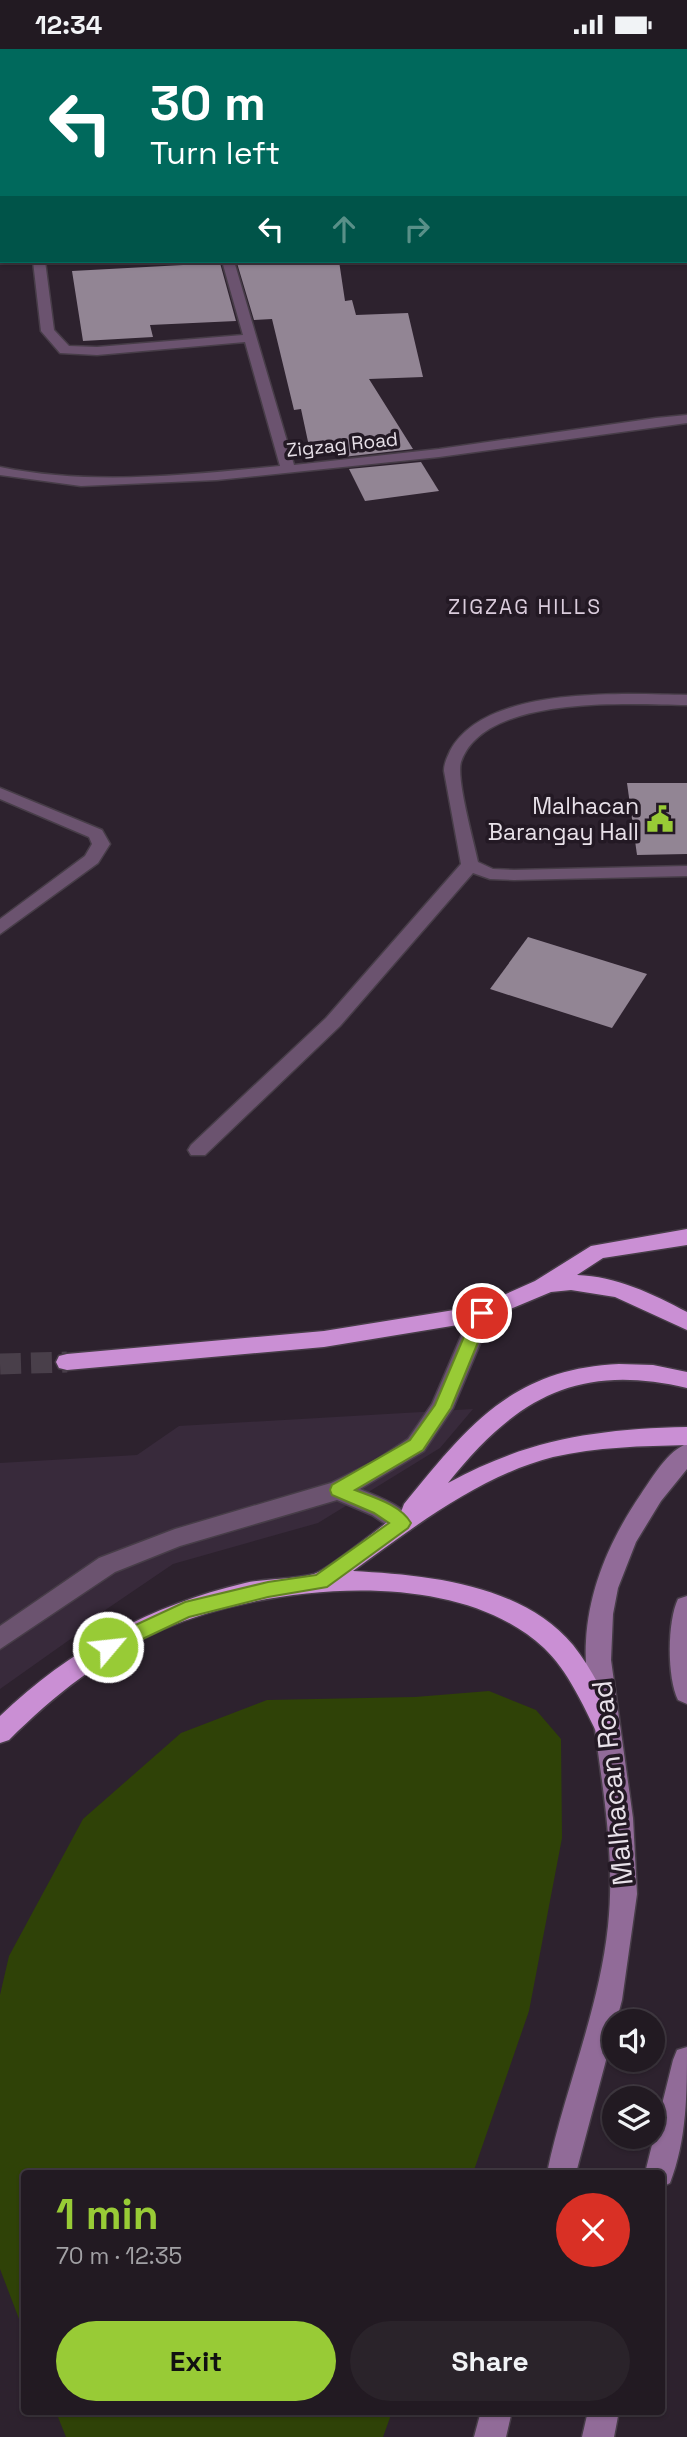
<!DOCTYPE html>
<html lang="en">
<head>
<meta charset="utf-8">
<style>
	:root { --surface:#221a22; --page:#2a232a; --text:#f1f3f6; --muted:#a2a1a5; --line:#3f3840; --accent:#98cb36 }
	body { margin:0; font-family:"Space Grotesk",sans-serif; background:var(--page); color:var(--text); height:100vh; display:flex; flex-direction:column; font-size:26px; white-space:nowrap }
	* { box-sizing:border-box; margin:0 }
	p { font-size:23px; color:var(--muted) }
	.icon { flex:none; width:38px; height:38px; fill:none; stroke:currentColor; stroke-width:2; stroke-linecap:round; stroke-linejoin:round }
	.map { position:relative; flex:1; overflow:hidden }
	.details { position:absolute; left:21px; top:2121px; width:644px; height:245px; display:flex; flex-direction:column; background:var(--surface); border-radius:7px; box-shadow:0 2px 5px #0004,0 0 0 2px var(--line) }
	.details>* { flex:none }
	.banner { position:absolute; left:0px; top:0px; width:688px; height:214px; box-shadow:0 2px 5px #0004,0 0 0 2px var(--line); background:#00695c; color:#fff; overflow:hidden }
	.buttons { position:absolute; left:602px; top:1960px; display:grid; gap:14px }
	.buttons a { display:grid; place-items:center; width:63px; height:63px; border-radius:50%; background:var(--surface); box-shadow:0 2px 5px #0004,0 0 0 2px var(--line); font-size:35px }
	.pin { position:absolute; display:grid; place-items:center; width:60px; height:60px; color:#fff; margin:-30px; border:4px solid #fff; border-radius:50%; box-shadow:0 2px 7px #0007 }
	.me { position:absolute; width:77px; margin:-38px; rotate:62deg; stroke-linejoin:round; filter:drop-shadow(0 0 5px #0008) }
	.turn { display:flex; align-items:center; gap:24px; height:147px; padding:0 35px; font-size:32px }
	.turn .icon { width:91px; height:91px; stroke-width:2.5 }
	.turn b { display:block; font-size:49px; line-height:60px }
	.lanes { display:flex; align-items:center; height:66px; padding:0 35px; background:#0003; justify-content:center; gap:35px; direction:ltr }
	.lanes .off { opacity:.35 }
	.round { display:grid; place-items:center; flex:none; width:74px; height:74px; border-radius:37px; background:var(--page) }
	.summary { display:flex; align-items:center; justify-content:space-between; height:119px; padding:0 35px }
	h1 { font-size:42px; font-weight:600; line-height:52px; color:var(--accent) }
	.button { display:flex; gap:14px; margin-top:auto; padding:14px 35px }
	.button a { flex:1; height:80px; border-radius:42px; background:var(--accent); color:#111; font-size:28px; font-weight:600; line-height:80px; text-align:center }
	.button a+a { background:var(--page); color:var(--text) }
	.status { display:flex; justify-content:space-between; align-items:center; height:49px; padding:0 35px; background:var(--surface); direction:ltr }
	.status svg { height:19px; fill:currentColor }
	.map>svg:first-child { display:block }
	.built { fill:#382a3b }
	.green { fill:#2f4207 }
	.building { fill:#928594 }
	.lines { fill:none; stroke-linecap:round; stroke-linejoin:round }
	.highway-tunnel { stroke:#493f4a; stroke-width:21; stroke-dasharray:21 10; stroke-linecap:butt }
	.lane-casing { stroke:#473d48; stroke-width:3 }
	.street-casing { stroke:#473d48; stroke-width:3 }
	.secondary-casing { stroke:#473d48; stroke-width:3 }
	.highway-casing { stroke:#473d48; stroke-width:3 }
	.lane { fill:#6b536f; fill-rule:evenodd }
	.street { fill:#6b536f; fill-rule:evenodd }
	.secondary { fill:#916b98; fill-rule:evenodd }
	.highway { fill:#ca8fd4; fill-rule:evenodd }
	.route { fill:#98cb36; stroke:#638423; stroke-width:2 }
	.labels { text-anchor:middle; stroke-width:7; stroke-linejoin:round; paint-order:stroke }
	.far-street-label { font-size:19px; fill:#e8e1e9; stroke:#231924 }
	.far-neighbourhood-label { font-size:21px; letter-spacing:2px; fill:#daccdc; stroke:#231924 }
	.poi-label { font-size:23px; fill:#e8e1e9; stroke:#231924; text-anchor:end }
	.near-street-label { font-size:28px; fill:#e8e1e9; stroke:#231924 }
</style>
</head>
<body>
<div class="status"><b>12:34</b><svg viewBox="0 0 49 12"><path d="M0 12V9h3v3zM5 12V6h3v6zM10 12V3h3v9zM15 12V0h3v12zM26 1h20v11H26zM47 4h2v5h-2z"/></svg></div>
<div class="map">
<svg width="687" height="2388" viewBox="0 0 687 2388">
	<rect width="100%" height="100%" fill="#2d222e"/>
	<path class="built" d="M473,1360l-33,39 -122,75 -145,41 -78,53 -23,21 -72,51v-226l137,-8 42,-29z"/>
	<g class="green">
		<path d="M489,1642l47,19 25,29 1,99 -33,173 -56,162h-449v159l-24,-63v-274l9,-39 74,-137 98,-86 86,-33 148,-3z"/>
		<path d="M56,2363h336l-9,25h-317z"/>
	</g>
	<g class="building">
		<path d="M339,212l6,40 7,-1 4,15 52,-2 15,64 -54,2 44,70 -70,8 -4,-7 -29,1 -9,-42 -7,1 -22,-91 -18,1 -17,-57z"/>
		<path d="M220,214l16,58 -86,4 3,12 -70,4 -11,-70z"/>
		<path d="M421,413l18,29 -74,10 -16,-32z"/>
		<path d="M627,734h60v71l-50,1z"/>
		<path d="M528,888l119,37 -35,54 -122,-39z"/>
	</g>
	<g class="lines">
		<path class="highway-tunnel" d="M0,1315l67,-2"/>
		<defs>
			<path id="lane" d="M482,1256l8,2 3,6 -40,95 -29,43 -64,38c18,8 44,16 54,34l-4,7 -8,2 -8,-2 -22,-15 -35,-15 -157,46 -65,26 -115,77v-23l99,-68 76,-29 156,-46 44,-22 33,-22 24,-35 39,-91 3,-6z"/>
			<g id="street">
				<path d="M193,0h12l-13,2z"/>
				<path d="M447,0h17l1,2h-17z"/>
				<rect x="686" y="45" width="1" height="6"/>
				<rect x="0" y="72" width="2" height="6"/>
				<path d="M0,98h2l-2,7z"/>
				<rect x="686" y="152" width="1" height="8"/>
				<path d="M33,212h12l9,69 15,16 28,1 146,-12 -21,-74h12l60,204 145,-16 217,-31 31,-3v8l-248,34 -222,23 -136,6 -81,-11v-8c92,19 187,8 280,-1l-35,-124 -148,13 -37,-2 -19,-22z"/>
				<path d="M687,646v10c-57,-1 -203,-11 -226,57 -5,17 13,80 17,100l15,7 21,1 173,-4v10l-173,4 -24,-1 -17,-6 -133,153 -135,129h-14l-3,-5 3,-5 135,-127 135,-154 -17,-93c0,-8 3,-13 6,-20 35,-66 173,-57 237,-56z"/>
				<path d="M0,739l102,42 8,14 -12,19 -98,71v-15l85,-63 7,-12 -3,-7 -89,-38z"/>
			</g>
			<g id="secondary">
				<path d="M687,1395v25l-26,32 -25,41 -18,46 -5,26 -2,46 22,158 4,76 -15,106 -46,173h-29c17,-82 52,-162 61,-247 7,-66 -4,-130 -13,-195 -4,-29 -11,-61 -9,-90 3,-54 25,-103 55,-147 11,-16 27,-44 46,-50z"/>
				<path d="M687,1547v108l-9,-4c-11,-22 -11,-78 0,-101z"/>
				<path d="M687,1998c0,46 0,92 -17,136l-8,4v-14h-17l28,-113 4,-10z"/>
				<path d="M481,2362h31l-6,26h-32z"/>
				<path d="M588,2362h31l-5,26h-32z"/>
			</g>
			<g id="highway">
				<path d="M687,1180v16l-84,13 -26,17c39,1 76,19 110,37v18l-72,-33 -44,-7 -20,2 -69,29 -158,26 -257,23 -8,-2 -3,-6 3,-6 8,-2 257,-23 155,-25 56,-25 56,-35z"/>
				<path d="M619,1315l34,1 34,7v16c-110,-26 -172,11 -239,95 80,-44 149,-54 239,-56v18c-45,1 -90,2 -134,12 -74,19 -139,70 -200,114 74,4 169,13 220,74 19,24 33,53 46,80l-4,8 -9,3 -9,-3c-15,-30 -29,-62 -53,-85 -90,-84 -277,-63 -381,-19 -58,26 -109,66 -154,111l-9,3v-27c70,-67 151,-111 245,-133 22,-5 48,-3 69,-9 16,-5 69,-50 87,-62l3,-8c63,-77 107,-135 215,-140z"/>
			</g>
		</defs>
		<use href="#lane" class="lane-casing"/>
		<use href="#street" class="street-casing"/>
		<use href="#secondary" class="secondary-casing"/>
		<use href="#highway" class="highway-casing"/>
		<use href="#lane" class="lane"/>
		<use href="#street" class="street"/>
		<use href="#secondary" class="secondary"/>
		<use href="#highway" class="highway"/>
	</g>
	<path class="route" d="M482,1258l8,6 -39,95 -28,42 -68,40c18,7 46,15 56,33l-3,5 -81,59 -59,10 -79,20 -74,35h-14l-2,-5 2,-6 84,-39 83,-20 48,-7 73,-52 -15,-10 -42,-18 -2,-5 2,-5 78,-45 25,-35 39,-92z"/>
	<defs>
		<symbol id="civic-bare" viewBox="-9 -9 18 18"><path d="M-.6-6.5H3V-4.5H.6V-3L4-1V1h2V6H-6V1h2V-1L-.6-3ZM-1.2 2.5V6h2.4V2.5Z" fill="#98cb36" stroke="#231924" stroke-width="2.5" paint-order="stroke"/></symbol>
	</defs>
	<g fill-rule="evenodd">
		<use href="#civic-bare" x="641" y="751" width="38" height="38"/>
	</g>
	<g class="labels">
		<g class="far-street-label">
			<text transform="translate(342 395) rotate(-6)" y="7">Zigzag Road</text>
		</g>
		<g class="far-neighbourhood-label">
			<text x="525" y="565">ZIGZAG HILLS</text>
		</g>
		<g class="poi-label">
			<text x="639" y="765">Malhacan<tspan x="639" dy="26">Barangay Hall</tspan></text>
		</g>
		<g class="near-street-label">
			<text transform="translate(612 1734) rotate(-96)" y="10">Malhacan Road</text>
		</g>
	</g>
</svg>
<div class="buttons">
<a><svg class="icon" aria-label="sound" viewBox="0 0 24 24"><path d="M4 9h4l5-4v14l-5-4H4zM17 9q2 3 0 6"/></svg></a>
<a><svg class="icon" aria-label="layers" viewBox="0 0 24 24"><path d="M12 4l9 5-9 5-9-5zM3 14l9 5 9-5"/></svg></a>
</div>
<div class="pin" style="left:482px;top:1264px;background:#d93025"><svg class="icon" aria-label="arrive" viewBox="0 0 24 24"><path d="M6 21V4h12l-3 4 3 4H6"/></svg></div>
<svg class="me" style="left:108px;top:1598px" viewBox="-20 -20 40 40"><circle r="17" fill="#98cb36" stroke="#fff" stroke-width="3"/><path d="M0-11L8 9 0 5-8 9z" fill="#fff"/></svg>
<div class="banner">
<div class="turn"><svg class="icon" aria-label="left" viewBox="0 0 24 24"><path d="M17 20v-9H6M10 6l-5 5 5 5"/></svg><div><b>30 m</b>Turn left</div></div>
<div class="lanes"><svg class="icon" aria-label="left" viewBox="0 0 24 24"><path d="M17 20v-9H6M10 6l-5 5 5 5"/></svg><svg class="icon off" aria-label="ahead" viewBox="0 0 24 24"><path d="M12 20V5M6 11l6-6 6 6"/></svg><svg class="icon off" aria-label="right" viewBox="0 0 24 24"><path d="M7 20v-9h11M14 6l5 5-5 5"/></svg></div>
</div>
<section class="details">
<div class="summary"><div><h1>1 min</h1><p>70 m · 12:35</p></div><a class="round" style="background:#d93025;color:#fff"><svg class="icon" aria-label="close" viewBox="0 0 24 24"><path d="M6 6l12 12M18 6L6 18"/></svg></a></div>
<div class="button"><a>Exit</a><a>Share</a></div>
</section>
</div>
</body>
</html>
